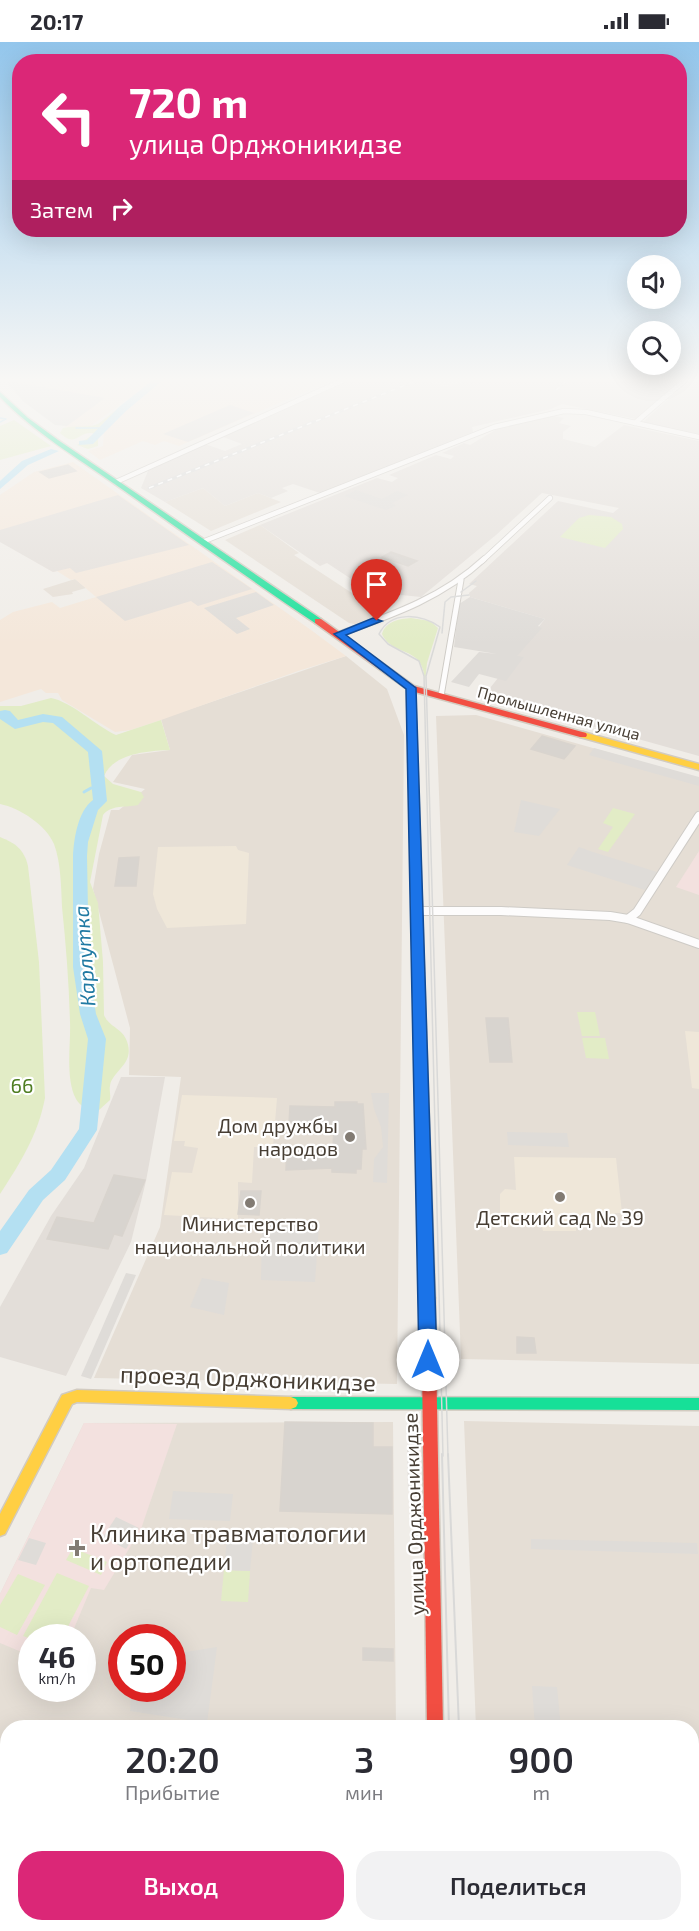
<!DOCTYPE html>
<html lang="ru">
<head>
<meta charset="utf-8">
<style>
	:root { --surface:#fff; --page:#f2f2f3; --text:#2b2b33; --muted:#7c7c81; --accent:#db2777 }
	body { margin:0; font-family:"Exo 2",sans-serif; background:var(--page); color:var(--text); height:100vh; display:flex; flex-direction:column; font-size:22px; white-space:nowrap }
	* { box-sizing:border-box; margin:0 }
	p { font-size:20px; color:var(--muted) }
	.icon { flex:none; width:33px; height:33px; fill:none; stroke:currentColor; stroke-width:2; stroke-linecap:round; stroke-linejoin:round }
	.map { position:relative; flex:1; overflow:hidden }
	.side { position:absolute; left:0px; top:1678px; width:699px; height:212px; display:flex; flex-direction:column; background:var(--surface); border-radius:24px 24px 0 0; box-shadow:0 6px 24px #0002 }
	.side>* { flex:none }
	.banner { position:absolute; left:12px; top:12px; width:675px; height:183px; border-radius:24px; box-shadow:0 6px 24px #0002; background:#db2777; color:#fff; overflow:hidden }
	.fabs { position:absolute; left:627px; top:213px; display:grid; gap:12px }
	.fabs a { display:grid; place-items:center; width:54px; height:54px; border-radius:50%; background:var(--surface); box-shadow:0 6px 24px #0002; font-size:30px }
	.speed { position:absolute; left:18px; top:1582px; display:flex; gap:12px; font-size:30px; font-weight:700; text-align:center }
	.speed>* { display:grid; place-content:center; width:78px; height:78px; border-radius:50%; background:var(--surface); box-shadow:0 6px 24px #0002; line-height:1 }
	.speed small { font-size:15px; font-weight:400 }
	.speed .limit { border:9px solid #d22; background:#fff; color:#111 }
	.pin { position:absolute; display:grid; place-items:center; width:51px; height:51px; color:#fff; margin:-62px -26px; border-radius:50% 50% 50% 0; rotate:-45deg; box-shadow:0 0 6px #0007 }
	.pin .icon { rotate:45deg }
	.me { position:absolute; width:66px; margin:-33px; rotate:0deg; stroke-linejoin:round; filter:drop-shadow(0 0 4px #0008) }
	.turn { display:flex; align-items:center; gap:21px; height:126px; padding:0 18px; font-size:27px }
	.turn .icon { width:78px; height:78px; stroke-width:2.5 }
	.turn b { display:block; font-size:42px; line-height:51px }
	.then { display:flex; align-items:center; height:57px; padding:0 18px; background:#0003; gap:12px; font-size:22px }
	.eta { display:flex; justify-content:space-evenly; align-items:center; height:102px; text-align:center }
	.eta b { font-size:36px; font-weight:600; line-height:42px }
	.cta { display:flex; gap:12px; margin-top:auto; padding:12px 18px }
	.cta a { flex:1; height:69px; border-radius:24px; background:var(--accent); color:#fff; font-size:24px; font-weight:600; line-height:69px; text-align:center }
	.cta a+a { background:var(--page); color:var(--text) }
	.status { display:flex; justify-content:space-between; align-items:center; height:42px; padding:0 30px; background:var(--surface); direction:ltr }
	.status svg { height:16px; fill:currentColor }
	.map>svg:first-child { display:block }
	.residential { fill:#e5ded5; fill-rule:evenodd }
	.commercial { fill:#f4e7da }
	.industrial { fill:#e3ded9 }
	.education { fill:#efe7d9 }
	.medical { fill:#f3e1df }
	.green { fill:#e2ecc6 }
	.parking { fill:#dfdcd8 }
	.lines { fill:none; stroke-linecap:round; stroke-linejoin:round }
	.stream-far2 { stroke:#b4e0f2; stroke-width:1.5 }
	.stream-far1 { stroke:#b4e0f2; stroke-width:2 }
	.stream { stroke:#b4e0f2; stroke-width:3 }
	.river { fill:#b4e0f2; fill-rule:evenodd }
	.building { fill:#d8d4cf; stroke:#d9d4ce; stroke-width:1.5 }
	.street-far2-casing { stroke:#cecbc6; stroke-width:6 }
	.street-far1-casing { stroke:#cecbc6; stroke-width:7 }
	.street-casing { stroke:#cecbc6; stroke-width:10 }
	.fast-casing { stroke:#d2cbc0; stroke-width:3 }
	.slow-casing { stroke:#d2cbc0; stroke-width:3 }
	.jam-casing { stroke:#d2cbc0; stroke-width:3 }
	.street-far2 { stroke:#fdfcfc; stroke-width:4.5 }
	.street-far1 { stroke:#fdfcfc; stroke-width:5 }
	.street { stroke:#fdfcfc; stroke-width:8 }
	.fast { fill:#16e098; fill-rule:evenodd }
	.slow { fill:#ffcf43; fill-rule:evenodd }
	.jam { fill:#f24e42; fill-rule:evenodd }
	.tram-far1 { stroke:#d9d9d8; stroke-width:1.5 }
	.tram { stroke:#d9d9d8; stroke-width:2 }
	.rail-casing { stroke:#d9d9d8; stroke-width:3 }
	.rail { stroke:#fff; stroke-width:1.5; stroke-dasharray:5; stroke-linecap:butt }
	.route { fill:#1a73e8; stroke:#114b97; stroke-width:1.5 }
	.poi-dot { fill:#827b73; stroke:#fff; stroke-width:2 }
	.labels { text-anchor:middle; stroke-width:4.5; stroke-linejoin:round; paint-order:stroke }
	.far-street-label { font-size:16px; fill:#473e34; stroke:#fff }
	.park-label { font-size:20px; fill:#4f7e22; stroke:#fff }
	.poi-label { font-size:20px; fill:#473e34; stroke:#fff }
	.street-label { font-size:20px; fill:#473e34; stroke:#fff }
	.water-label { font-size:21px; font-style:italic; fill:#207aa3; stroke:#fff }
	.near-street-label { font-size:24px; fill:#473e34; stroke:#fff }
	.near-poi-label { font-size:24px; fill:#473e34; stroke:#fff; text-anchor:start }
</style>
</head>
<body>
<div class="status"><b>20:17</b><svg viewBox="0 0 49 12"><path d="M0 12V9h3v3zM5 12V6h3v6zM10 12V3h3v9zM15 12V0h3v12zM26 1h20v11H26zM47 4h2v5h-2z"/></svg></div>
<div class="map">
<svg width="699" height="1889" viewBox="0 0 699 1889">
	<rect width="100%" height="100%" fill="#f0ede8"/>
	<g class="residential">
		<path d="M203,446l22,18 33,-13 23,9 -70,29 -46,-29z"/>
		<path d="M260,483l39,28 -5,2 93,61 -28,9 -10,-2 -124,-83z"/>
		<path d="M75,537l11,9 -14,4 1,2 -20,3 -10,-8z"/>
		<path d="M346,614l41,33 17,46 -7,649 -303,-6 66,-151 21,-150 -52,-2 1,-47 -37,-139 6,-35 12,-44h8l26,-21 -32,-7 19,-27 38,-5 -9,-31z"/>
		<path d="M476,673l223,63v586l-238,-5 -25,-643z"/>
		<path d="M464,1379l235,5v505h-215v-7h208v-196h-216z"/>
		<path d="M393,1380l3,306h-388v196h390v7h-398v-337l84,-171zM32,1596h50v51h-50zM122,1596h50v51h-50z"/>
	</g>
	<g class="commercial">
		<path d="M7,338h147l-69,50h-15l-59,-43z"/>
		<path d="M165,338h91l4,3 15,-3h46l5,3 -147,63 -15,-5 -9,4 -12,-4 -43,19 -12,-9 15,-5 1,-17 23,-20 14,-15z"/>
		<path d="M73,420l238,168 35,26 -48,15 -137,49 -30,10 -16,2 -53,-32 -4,-7h-12l-5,-4 -41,13v-82l13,-8 39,-10 8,6 36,-11 -21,-18 -4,1 -14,-9 -4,1 -53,-31v-46l34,-23z"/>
	</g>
	<g class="industrial">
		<path d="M352,338h71l22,7 24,-7h213l-46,39 -74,-15 -11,5 -79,18 1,5 -153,61 -27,-9 -11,4 6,3 -17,7 -13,-5 -33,13 -22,-18 -38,14 -24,-14 7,-17 57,-27 20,7 17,-7 -19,-7z"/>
		<path d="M690,338h9v54l-56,-12z"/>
		<path d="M554,374l10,2 -5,5 12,3 -8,6v7l32,8 29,-22 75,16v315l-201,-56 -8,-12 55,-69 -75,-22 -1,-4 8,-7 -8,-2 89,-83 55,12 6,-5 -77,-15 -46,42 -75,62 -50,-5 -44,-29 -7,3 -60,-41 117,-47 15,4 6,-4 -9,-3 47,-20 15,4 3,-3 -12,-3 22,-10 6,2 27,-16z"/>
		<path d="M118,453l71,50 -113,28 -6,-5 -17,4 -53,-30v-12z"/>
		<path d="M212,520l40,27 -54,17 -7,-5 -66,20 -29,-24z"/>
		<path d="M121,1035h44l-19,104 -15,61 -65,134 -66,-19v-50l51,-91 33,-48z"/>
	</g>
	<g class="education">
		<path d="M236,804l2,4 11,3 -3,71 -79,4 -10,-19 -4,-15 5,-47z"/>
		<path d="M685,989l14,1v57l-7,-1z"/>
		<path d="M182,1053l95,3 -4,49h-19l-2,36 -14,-1v37l-74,-4 8,-43 20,1 6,-25 -14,-2 1,-5h-11z"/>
		<path d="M514,1115l102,1 6,55h-7l1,14 -40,-3v7h-33l-1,-4 -42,-1v-32l5,-5 11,1z"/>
	</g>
	<g class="medical">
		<path d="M699,809v44l-23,-8z"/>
		<path d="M84,1381l93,1 -36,105 -37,61 -13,-2 -21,50h-38l-1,18 -31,-13v-49z"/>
	</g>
	<g class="green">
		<path d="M155,338h10l-24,14 -14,15 -23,20 -6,7v10l-10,3 -11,-4 17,-11 -2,-1c-15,-1 -16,15 -32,0l3,-5c12,-3 24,0 35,-4z"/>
		<path d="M14,378l37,26 -51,14v-34z"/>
		<path d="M589,473l22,2 11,7 1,5 -18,19 -45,-11 19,-19z"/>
		<path d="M411,576l19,3 8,7 -11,35 -2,19c-1,-38 -32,-24 -43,-48 4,-13 17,-15 29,-16z"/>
		<path d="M51,656c21,4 45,28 65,37l45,-15 9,30c-22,1 -56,3 -66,26l9,8 28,8 3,5 -6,8c-12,3 -26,-1 -35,10l-13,67 8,21 5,59 1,53c4,11 17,13 22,24 11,25 -14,31 -16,47 -1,4 1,9 0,14l-11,10c-9,0 -18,-2 -23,-11 -11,-21 -5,-55 -6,-77 -1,-38 -4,-77 -8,-115 -1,-20 -1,-44 -8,-63 -8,-19 -34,-36 -54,-40v-98h21z"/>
		<path d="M613,766l22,6 -27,38 -10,-3 15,-22 -10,-4z"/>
		<path d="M0,795c15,6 24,12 28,29l11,96 6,136c-7,37 -25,65 -45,96z"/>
		<path d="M577,970h18l5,24h-18z"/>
		<path d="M582,996h23l4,21 -23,-1z"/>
		<path d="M73,1506l34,14 -6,13 -35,-15z"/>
		<path d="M224,1528l26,1 -2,31 -27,-1z"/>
		<path d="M57,1531l32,13 -27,52 -31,1 -8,-3z"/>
		<path d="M18,1532l27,11 -28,50 -17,-8v-22z"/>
	</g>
	<g class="parking">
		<path d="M14,340l91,16 -38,28 -12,-1 -31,-23 -17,-19z"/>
		<path d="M230,363l24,8 -66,29 -25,-8z"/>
		<path d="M356,448l26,9 15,-8 11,4 -16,8 4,3 -10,4 -42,-14z"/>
		<path d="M256,550l18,13 -38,13 14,11 -13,5 -33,-26z"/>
		<path d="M470,555l75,22 -7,7 4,2 -25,28 7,1 -18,24 -27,-7 -10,13 -18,-5 28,-30 18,2 -43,-7 5,-43z"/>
		<path d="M594,706l105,29v9l-110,-31z"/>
		<path d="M521,758l39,9 -21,27 -25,-4z"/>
		<path d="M579,805l14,5 64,20 -12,18 -78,-25z"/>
		<path d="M371,1051h18l-2,90 -14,-1 1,-23 9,-12 -2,-20 -7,-18z"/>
		<path d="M507,1090l60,1 2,14 -61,-2z"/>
		<path d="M262,1183l57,1 -4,56 -54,-2z"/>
		<path d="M126,1231l10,2 -45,104 -10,-3z"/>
		<path d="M202,1236l27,5 -5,32 -34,-8z"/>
		<path d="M416,1399l-1,53 -7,-4 -1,-43z"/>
		<path d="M173,1449l60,3 -3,27 -61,-2z"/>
		<path d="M116,1475l23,11 -13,21 -23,-12z"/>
		<path d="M29,1496l17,5 -10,22 -18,-5z"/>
		<path d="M227,1496l26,1 -3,32 -26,-1z"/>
		<path d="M531,1497l166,4 1,11 -167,-5z"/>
		<path d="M217,1605l-10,76 -77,-12 1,-22h41l1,-35z"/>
		<path d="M532,1644l25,1 4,41h-26z"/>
	</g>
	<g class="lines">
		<g class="stream-far2">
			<path d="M0,376l6,1 -6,3"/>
			<path d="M76,386h24"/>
		</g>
		<path class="stream-far1" d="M88,748l9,-5"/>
		<path class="stream" d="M84,750l7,-4"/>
		<g class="river">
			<path d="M153,338h10l-37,31 -33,33 -14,1v-4l8,-1 32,-33z"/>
			<path d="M51,407l8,2 -31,14 -28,24v-8l22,-20z"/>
			<path d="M5,668l5,1 8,9 25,-6 19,3 40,34 5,50 -9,9 -10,32 -1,14 2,111 7,47 10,25 -9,91 -32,50 -22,20 -36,53 -7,2v-24l29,-41 22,-20 28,-41 9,-90 -8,-25 -7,-47v-111c1,-18 5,-45 20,-56l-5,-48 -35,-29 -10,-1 -28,7 -15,-10v-8z"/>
		</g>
	</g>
	<g class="building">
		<path d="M68,423l8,6 -27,7 -9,-6z"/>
		<path d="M391,510l26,9 -9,5 -26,-9z"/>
		<path d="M542,694l33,10 -11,13 -33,-10z"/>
		<path d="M139,815l-3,29h-21l4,-28z"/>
		<path d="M486,976h22l4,44h-22z"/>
		<path d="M335,1060h22v2h6l3,45h-4l-1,20h-5v4l-24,-1v-4l-46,2 1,-22 46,1 1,-24 -45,-1 1,-18 45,1z"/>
		<path d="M114,1133l31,5 -23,56 -8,-2 -6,15 -61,-10 10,-22 37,6z"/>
		<path d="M241,1149h20l-2,24 -21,-1z"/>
		<path d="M517,1295l17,1 2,15h-19z"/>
		<path d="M285,1380l88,1v24h19v67l-112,-3z"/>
		<path d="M363,1606l30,1v12l-30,-1z"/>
	</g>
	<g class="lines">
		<defs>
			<g id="street-far2">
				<path d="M635,381l50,-43"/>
				<path d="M116,440l228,-102"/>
				<path d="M202,500l292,-115 70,-16 22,1 113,25"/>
				<path d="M482,519l68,-63"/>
			</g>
			<g id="street-far1">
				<path d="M339,592c53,-19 103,-36 145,-75"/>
				<path d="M441,654l20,-116"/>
			</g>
			<g id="street">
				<path d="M418,869h83l109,5 18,3 71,25"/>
				<path d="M628,877l9,-7 62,-96"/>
			</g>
			<g id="fast">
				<path d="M0,350l28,26 30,22 263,179v4h-6c-67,-45 -133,-92 -199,-138 -40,-28 -82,-53 -116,-88z"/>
				<path d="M419,927l5,4 11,325 -2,4 -5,2 -5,-2 -2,-4 -7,-325z"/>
				<path d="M291,1355l408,1v12l-408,-1 -5,-2 -2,-4 2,-4z"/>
			</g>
			<g id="slow">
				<path d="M583,690l116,32v6l-119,-33 -1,-2z"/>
				<path d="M77,1348l214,7 5,2 2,4 -2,4 -5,2 -214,-7 -5,2 -67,130 -5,2v-22l62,-119z"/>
			</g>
			<g id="jam">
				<path d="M315,577h6l93,67 172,47 1,2 -1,2h-6l-165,-45 9,281 -1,2h-8l-1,-2 -7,-284 -92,-66z"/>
				<path d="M428,1250l5,2 2,4 8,430h-16l-6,-430 2,-4z"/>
				<rect x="431" y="1882" width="18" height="7"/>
			</g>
		</defs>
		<use href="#street-far2" class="street-far2-casing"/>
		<use href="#street-far1" class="street-far1-casing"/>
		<use href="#street" class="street-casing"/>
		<use href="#fast" class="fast-casing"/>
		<use href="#slow" class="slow-casing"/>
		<use href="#jam" class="jam-casing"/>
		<use href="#street-far2" class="street-far2"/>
		<use href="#street-far1" class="street-far1"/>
		<use href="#street" class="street"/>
		<use href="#fast" class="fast"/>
		<use href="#slow" class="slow"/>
		<use href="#jam" class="jam"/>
		<g class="tram-far1">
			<path d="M461,550l15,-11"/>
			<path d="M442,591l3,-31 6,-5 18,-2"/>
			<path d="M443,1414l-19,-780 -5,-15 -31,-17 -9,-10c12,-24 42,-20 61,-7l-14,49 22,780"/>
		</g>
		<g class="tram">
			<path d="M442,1412l7,274"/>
			<path d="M448,1412l11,274"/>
			<path d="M456,1882l1,7"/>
			<path d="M466,1882v7"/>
		</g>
		<defs>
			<g id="rail">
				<path d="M260,339l5,-1"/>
				<path d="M556,348l12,-10"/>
				<path d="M149,446l269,-108"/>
			</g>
		</defs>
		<use href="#rail" class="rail-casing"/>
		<use href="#rail" class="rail"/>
	</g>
	<linearGradient id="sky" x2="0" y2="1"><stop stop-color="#93c6ec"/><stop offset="0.56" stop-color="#f8f7f5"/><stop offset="1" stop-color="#f8f7f5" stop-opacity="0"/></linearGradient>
	<rect width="699" height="603" fill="url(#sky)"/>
	<path class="route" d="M373,576l9,3 -36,14 70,53 21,672 -3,6 -6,2 -6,-2 -3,-6 -13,-671 -72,-55z"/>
	<g class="poi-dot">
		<circle cx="350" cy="1095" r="6"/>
		<circle cx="560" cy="1155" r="6"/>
		<circle cx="250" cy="1161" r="6"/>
		<path d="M74 1497h6v6h6v6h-6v6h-6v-6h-6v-6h6z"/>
	</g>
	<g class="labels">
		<g class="far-street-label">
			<text transform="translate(559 671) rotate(15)" y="6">Промышленная улица</text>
		</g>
		<g class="park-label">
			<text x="22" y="1051">66</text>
		</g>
		<g class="poi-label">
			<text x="338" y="1091" text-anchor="end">Дом дружбы<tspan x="338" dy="23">народов</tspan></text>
			<text x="560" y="1183">Детский сад № 39</text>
			<text x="250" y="1189">Министерство<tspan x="250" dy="23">национальной политики</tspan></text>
		</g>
		<g class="street-label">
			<text transform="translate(414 1472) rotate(-92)" y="7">улица Орджоникидзе</text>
		</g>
		<g class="water-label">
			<text transform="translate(85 914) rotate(-94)" y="7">Карлутка</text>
		</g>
		<g class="near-street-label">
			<text transform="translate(248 1337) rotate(2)" y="8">проезд Орджоникидзе</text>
		</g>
		<g class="near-poi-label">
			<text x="90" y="1500">Клиника травматологии<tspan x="90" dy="28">и ортопедии</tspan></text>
		</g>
	</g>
</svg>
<div class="fabs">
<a><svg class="icon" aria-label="sound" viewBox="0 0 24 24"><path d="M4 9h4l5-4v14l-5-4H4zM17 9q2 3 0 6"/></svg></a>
<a><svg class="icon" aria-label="search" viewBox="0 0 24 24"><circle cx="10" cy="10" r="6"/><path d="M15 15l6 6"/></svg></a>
</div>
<div class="speed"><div>46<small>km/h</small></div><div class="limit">50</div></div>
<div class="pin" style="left:377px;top:579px;background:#d93025"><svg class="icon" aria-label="arrive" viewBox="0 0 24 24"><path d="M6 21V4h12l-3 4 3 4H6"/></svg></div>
<svg class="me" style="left:428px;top:1318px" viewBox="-20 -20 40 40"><circle r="19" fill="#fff"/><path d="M0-13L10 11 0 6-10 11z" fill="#1a73e8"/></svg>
<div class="banner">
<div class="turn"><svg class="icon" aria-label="left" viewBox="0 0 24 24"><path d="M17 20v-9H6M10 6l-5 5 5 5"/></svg><div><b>720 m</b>улица Орджоникидзе</div></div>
<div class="then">Затем<svg class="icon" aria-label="right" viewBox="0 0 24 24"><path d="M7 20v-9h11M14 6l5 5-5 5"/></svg></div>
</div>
<section class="side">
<div class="eta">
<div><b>20:20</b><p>Прибытие</p></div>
<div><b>3</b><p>мин</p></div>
<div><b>900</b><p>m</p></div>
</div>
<div class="cta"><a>Выход</a><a>Поделиться</a></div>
</section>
</div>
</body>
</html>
